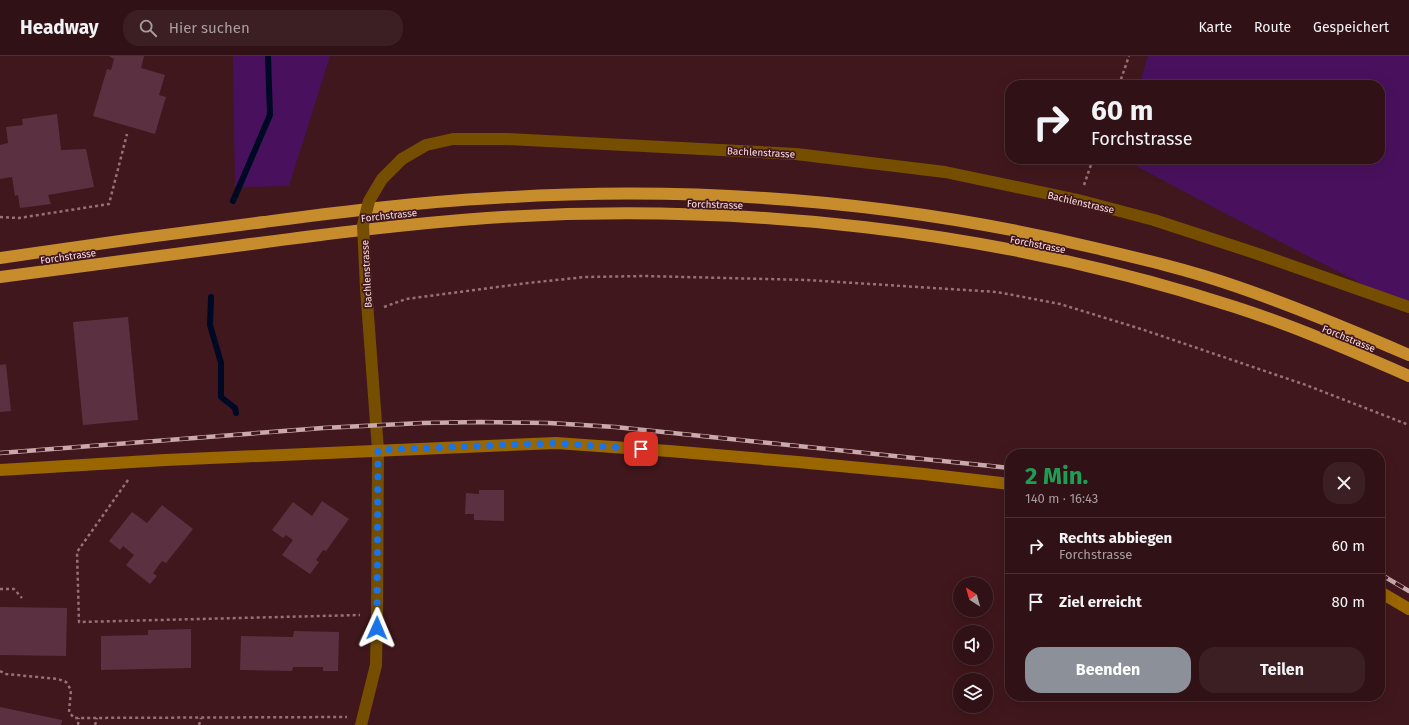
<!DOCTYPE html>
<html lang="de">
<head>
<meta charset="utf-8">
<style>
	:root { --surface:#301115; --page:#3c1f22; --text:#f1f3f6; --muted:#a89da0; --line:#4b3134; --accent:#8c9099 }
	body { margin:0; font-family:"Fira Sans",sans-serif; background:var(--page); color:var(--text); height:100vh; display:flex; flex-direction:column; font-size:15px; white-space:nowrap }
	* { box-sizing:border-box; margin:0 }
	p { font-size:13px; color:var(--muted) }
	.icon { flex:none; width:22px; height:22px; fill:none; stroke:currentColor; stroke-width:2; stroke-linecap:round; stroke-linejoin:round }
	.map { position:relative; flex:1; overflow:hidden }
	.panel { position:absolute; left:1005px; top:393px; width:380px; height:252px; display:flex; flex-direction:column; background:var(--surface); border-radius:16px; box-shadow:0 4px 16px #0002,0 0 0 1px var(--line) }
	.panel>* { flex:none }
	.hud { position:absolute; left:1005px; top:24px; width:380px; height:84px; border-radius:16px; box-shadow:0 4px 16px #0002,0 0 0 1px var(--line); background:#301115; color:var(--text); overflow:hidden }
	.needle { width:26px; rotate:323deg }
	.fabs { position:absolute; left:953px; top:521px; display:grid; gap:8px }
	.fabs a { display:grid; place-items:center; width:40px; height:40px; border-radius:50%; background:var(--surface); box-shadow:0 4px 16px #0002,0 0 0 1px var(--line); font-size:20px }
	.pin { position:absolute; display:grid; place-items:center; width:34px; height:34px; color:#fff; margin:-17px; border-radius:8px; box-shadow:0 2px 6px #0006 }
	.me { position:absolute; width:44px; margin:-22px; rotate:1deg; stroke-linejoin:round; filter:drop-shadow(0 0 3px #0008) }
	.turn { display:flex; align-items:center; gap:14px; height:84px; padding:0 20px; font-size:18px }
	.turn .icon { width:52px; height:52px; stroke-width:2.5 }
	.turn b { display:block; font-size:28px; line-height:34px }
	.round { display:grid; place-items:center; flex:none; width:42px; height:42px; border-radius:16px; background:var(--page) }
	.summary { display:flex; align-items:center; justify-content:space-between; height:68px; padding:0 20px }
	h1 { font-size:24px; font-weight:700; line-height:30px; color:#1e9e55 }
	.action { display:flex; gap:8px; margin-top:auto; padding:8px 20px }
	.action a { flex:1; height:46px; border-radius:16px; background:var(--accent); color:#fff; font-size:16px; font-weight:700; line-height:46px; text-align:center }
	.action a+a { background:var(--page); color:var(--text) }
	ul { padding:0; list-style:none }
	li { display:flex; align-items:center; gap:12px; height:56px; padding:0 20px; border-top:1px solid var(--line) }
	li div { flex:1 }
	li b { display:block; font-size:15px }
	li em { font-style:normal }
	header { display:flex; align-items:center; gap:24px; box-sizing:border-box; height:56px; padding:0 20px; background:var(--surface); border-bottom:1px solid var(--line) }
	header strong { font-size:19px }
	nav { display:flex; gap:22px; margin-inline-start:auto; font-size:14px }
	.search { width:280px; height:36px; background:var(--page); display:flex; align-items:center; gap:10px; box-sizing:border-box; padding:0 14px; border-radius:16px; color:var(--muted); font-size:15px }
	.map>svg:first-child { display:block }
	.green { fill:#49115d }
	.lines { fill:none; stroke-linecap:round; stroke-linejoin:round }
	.stream { stroke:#000924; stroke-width:6 }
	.building { fill:#5b3142 }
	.path { stroke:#967275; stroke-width:2.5; stroke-dasharray:3 3; stroke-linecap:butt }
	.street { stroke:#754e00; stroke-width:12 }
	.secondary { stroke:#960; stroke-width:12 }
	.highway { stroke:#c78d2d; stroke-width:12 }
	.rail-casing { stroke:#c9a9ab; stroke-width:4.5 }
	.rail { stroke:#40171c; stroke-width:3; stroke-dasharray:9; stroke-linecap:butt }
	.street-bridge { stroke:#754e00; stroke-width:12 }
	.route { stroke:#1a73e8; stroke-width:7; stroke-dasharray:0 12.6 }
	.labels { text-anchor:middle; stroke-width:3.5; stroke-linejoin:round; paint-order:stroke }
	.street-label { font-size:10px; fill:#f9dcdd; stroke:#40171c }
</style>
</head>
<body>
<header>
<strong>Headway</strong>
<div class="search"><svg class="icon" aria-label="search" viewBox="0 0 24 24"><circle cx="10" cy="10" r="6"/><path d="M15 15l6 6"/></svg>Hier suchen</div>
<nav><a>Karte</a><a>Route</a><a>Gespeichert</a></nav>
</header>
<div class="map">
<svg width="1409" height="669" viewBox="0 0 1409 669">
	<rect width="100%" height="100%" fill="#40171c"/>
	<g class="green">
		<path d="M233,0h97l-41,130 -54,1z"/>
		<path d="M1148,0h261v252l-179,-92 -107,-57h257v-74h-241z"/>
	</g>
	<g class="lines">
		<g class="stream">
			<path d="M233,145l37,-86 -2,-59"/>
			<path d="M211,241l-1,28 11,38v34l14,11 1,5"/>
		</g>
	</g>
	<g class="building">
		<path d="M109,0h35l-3,12 24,7 -6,20 7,2 -11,37 -62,-18 14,-47 4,1 3,-11z"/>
		<path d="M57,58l4,36 25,-1 8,38 -46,8 3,9 -31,4 -2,-13 -3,1 -3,-19 -12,2v-34l8,-2 -2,-16 17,-2 -1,-6z"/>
		<path d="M128,261l10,103 -55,5 -10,-103z"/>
		<path d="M6,308l5,47 -11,1v-47z"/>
		<path d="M479,434h25v31l-30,-1v-6h-9l1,-21 13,1z"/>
		<path d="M322,445l27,18 -23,32 -3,-1 -7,10 3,2 -9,12 -28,-19 11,-15 -7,-5 -3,3 -11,-8 21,-28 19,14z"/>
		<path d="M162,449l31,24 -27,34 -4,-2 -9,12 4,3 -7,8 -24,-19 8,-10 -11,-9 -3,4 -11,-9 23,-29 15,11z"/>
		<path d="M0,551l67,1 -1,48 -66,-1z"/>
		<path d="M191,573v39l-90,2v-34l47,-1v-5z"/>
		<path d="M294,575l45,1 -1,39h-15v-4h-30l-1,4 -52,-1 1,-34 52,1z"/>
		<path d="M0,651l62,13 -1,5h-61z"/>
	</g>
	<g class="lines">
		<g class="path">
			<path d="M1119,29l10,-29"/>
			<path d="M1084,129l9,-26"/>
			<path d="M0,161l19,1 90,-14 18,-70"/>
			<path d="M384,251l22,-8 122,-16 57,-6 59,-1 163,4 190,12 63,12 81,25 165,56 103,40"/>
			<path d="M128,424l-51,72 2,70 281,-7"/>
			<path d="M0,533h14l8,9"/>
			<path d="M0,615l6,3 52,5 8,3 5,8 -2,22 5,6 273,-1"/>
			<path d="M78,669l1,-7"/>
			<path d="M95,669l2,-7"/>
			<path d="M199,669l2,-7"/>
		</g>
		<g class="street">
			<path d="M402,103l24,-14 27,-6h54l289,15 149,18 133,28 76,20 107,35 148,52"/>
			<path d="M361,669l15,-60 1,-50 1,-165 -12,-162"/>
		</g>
		<g class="secondary">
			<path d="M0,414l165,-10 391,-17 113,8 129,11 126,12 86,10"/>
			<path d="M1380,536l29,17"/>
		</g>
		<g class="highway">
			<path d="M0,202c88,-13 176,-25 264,-36 77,-10 153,-20 230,-24 202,-13 404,3 601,50 47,11 94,22 140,38 59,20 116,44 174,69"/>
			<path d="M0,221c79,-10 157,-21 236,-31 83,-11 167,-22 251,-28 249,-17 511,12 748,89 59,19 117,44 174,69"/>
		</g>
		<defs>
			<g id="rail">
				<path d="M0,397l323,-25 99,-5 59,-1 68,1 66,4 395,41"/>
				<path d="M1380,518l29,17"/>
			</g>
		</defs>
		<use href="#rail" class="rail-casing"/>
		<use href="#rail" class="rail"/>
		<path class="street-bridge" d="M366,232l-3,-63 6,-24 13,-22 20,-20"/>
	</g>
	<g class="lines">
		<path class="route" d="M377,572l1,-178 178,-7 85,6"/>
	</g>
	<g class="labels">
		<g class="street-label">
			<text transform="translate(761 96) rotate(3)" y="4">Bachlenstrasse</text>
			<text transform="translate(1081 146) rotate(13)" y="4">Bachlenstrasse</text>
			<text transform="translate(715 148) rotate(2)" y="4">Forchstrasse</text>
			<text transform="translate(389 159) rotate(-6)" y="4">Forchstrasse</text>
			<text transform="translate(1038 188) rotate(11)" y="4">Forchstrasse</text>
			<text transform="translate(68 200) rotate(-8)" y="4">Forchstrasse</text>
			<text transform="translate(366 218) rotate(-93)" y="4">Bachlenstrasse</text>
			<text transform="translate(1349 282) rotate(22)" y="4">Forchstrasse</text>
		</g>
	</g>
</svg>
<div class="fabs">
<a><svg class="needle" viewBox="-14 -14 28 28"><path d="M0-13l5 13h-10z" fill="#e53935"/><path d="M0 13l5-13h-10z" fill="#a89da0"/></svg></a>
<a><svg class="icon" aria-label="sound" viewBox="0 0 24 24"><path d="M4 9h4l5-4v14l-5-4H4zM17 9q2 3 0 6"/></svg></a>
<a><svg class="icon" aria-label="layers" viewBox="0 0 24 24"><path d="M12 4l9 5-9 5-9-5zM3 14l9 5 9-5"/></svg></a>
</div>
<div class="pin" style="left:641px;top:393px;background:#d93025"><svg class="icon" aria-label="arrive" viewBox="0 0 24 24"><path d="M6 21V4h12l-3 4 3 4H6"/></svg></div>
<svg class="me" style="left:377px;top:572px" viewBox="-20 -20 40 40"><path d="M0-17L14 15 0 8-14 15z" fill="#1a73e8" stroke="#fff" stroke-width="4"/></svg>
<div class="hud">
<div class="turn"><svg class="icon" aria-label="right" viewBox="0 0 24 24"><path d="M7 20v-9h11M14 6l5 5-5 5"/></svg><div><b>60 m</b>Forchstrasse</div></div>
</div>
<section class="panel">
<div class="summary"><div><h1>2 Min.</h1><p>140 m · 16:43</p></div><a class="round"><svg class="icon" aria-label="close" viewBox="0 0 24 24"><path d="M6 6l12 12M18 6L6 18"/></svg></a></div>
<ul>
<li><svg class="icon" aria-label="right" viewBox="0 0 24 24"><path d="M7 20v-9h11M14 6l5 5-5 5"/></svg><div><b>Rechts abbiegen</b><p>Forchstrasse</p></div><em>60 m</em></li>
<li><svg class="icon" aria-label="arrive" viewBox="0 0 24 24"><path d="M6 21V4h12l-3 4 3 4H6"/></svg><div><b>Ziel erreicht</b></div><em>80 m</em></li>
</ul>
<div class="action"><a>Beenden</a><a>Teilen</a></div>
</section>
</div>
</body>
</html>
